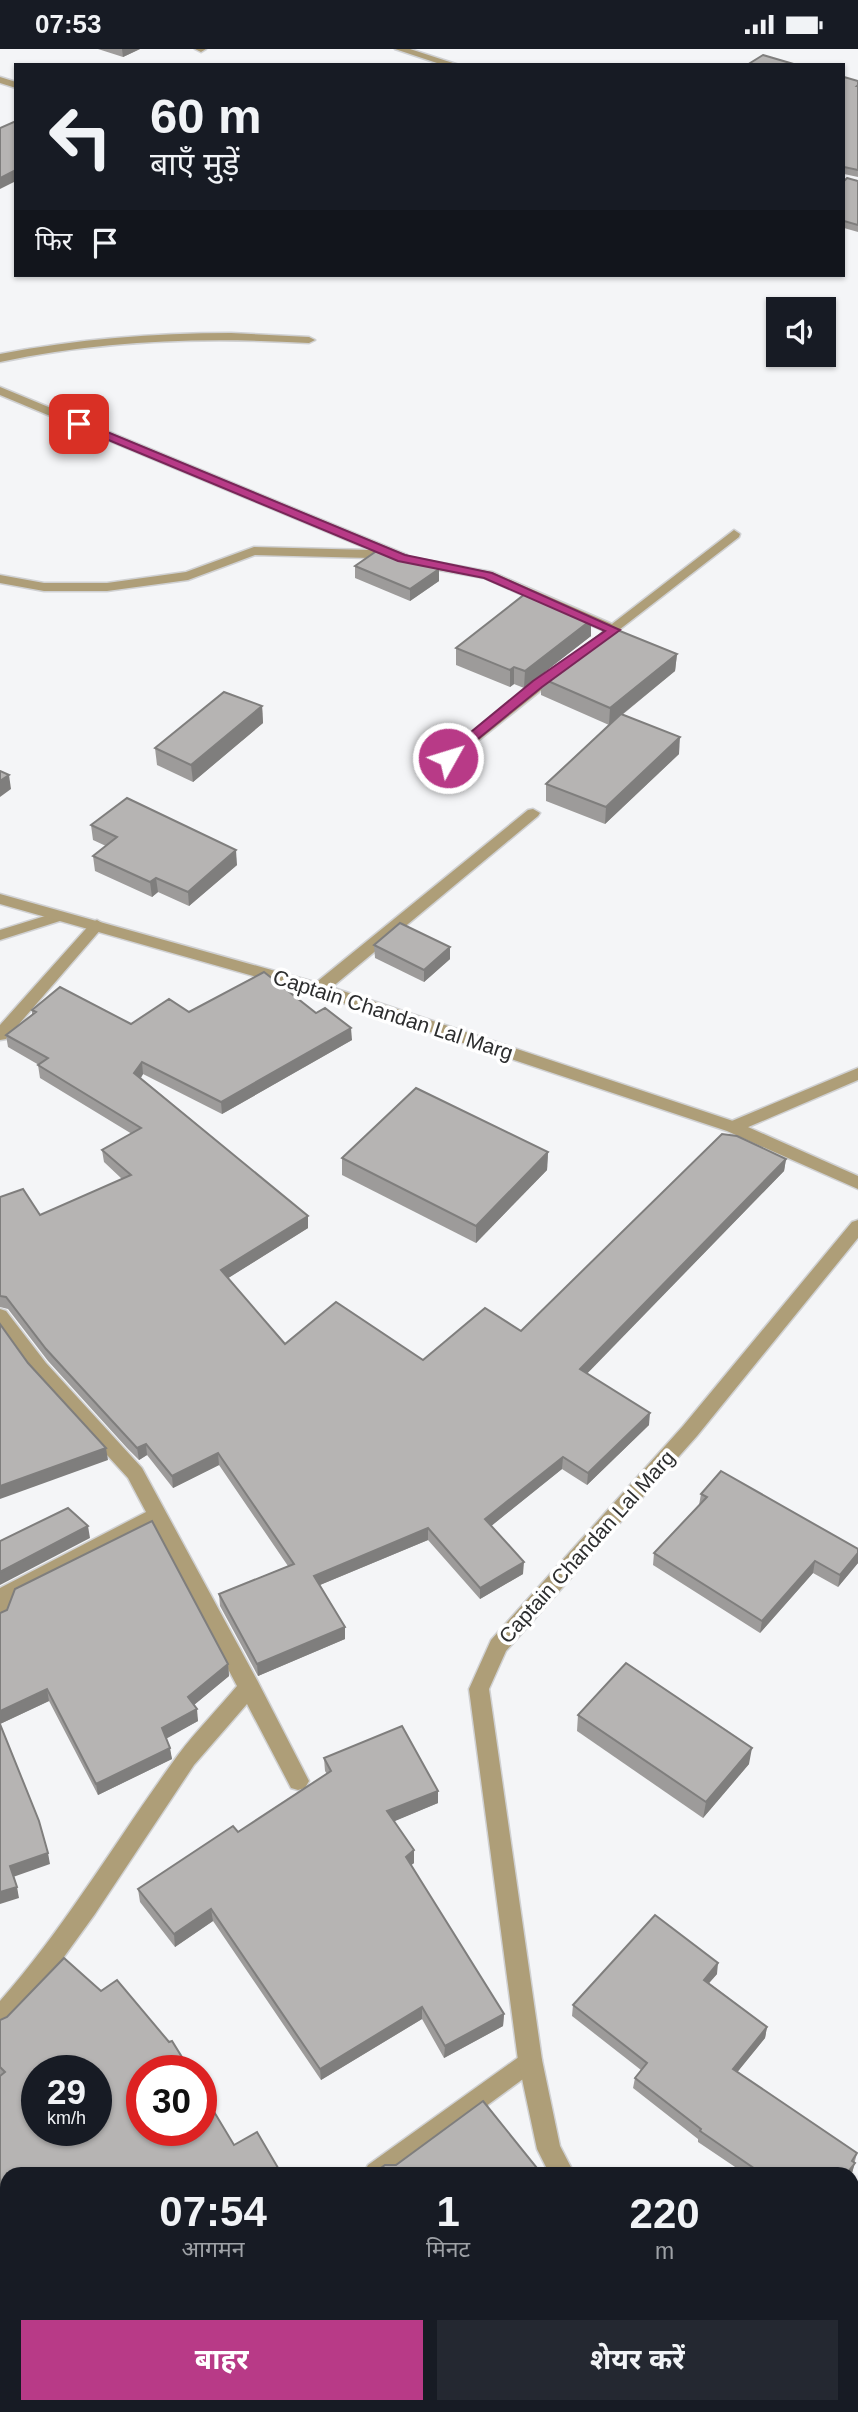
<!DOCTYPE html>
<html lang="hi">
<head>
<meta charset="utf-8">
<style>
	:root { --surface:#171b24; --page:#242831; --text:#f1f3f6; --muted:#9ea1a6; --accent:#b83a87 }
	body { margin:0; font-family:Helvetica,"Noto Sans Devanagari",sans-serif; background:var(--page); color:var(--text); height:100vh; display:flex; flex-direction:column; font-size:26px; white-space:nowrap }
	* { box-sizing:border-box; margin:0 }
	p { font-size:23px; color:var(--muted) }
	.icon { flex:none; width:38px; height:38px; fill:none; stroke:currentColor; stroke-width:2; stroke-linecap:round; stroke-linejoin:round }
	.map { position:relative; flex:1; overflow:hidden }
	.side { position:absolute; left:0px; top:2118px; width:859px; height:247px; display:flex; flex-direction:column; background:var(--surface); border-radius:21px 21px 0 0; box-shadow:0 2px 5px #0004 }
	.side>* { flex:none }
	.top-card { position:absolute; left:14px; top:14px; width:831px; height:214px; border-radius:0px; box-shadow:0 2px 5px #0004; background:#171b24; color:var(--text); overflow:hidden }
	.fabs { position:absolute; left:766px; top:248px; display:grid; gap:14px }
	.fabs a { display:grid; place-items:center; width:70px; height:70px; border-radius:0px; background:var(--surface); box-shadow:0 2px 5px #0004; font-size:35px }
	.speed { position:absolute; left:21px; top:2006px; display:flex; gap:14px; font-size:35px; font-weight:700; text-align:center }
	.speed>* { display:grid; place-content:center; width:91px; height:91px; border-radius:50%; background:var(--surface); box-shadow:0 2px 5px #0004; line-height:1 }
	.speed small { font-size:18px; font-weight:400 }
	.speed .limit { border:10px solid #d22; background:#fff; color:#111 }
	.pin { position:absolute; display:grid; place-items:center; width:60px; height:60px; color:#fff; margin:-30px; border-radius:14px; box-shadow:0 4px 10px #0006 }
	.me { position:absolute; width:77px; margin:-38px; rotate:51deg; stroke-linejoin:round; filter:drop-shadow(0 0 5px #0008) }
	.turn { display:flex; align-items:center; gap:24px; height:147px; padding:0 21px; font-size:32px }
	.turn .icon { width:91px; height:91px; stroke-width:2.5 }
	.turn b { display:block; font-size:49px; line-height:60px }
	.then { display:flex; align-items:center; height:66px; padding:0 21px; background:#0003; gap:14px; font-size:26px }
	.eta { display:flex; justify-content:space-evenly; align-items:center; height:119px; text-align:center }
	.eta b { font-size:42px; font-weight:700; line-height:49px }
	.cta { display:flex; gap:14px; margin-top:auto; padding:14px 21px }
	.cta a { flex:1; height:80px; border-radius:0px; background:var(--accent); color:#fff; font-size:28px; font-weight:700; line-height:80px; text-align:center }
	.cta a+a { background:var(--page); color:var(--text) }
	.status { display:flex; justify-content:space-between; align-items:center; height:49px; padding:0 35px; background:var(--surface); direction:ltr }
	.status svg { height:19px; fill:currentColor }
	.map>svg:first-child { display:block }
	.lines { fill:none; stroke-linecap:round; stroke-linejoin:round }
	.service-casing { stroke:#d0d1d3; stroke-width:3 }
	.minor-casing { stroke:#d0d1d3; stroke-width:3 }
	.tertiary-casing { stroke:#d0d1d3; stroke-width:3 }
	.service { fill:#ae9e78; fill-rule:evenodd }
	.minor { fill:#ae9e78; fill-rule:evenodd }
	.tertiary { fill:#ae9e78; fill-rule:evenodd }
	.wall { fill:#9d9b9a }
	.shaded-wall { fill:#7f7e7d }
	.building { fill:#b6b4b3; stroke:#7f7e7d; stroke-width:2; fill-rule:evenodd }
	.route { fill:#b83a87; stroke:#782658; stroke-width:2 }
	.labels { text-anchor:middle; stroke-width:7; stroke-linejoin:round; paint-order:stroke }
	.street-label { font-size:21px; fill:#2d2e2f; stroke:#fff }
</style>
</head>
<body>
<div class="status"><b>07:53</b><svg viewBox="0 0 49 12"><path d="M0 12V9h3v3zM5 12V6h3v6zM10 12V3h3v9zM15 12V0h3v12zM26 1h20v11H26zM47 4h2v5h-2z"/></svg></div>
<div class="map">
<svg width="858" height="2363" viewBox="0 0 858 2363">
	<rect width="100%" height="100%" fill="#f4f5f7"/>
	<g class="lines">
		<defs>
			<path id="service" d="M0,338l407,168 2,3 -7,4 -5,-1 -397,-166z"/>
			<g id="minor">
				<path d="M195,0h11l-5,3z"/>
				<path d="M395,0h15l49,16h-16z"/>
				<path d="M0,28l16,5v6l-16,-5z"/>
				<path d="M231,284l78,4 6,3 -6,3c-105,-6 -206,-3 -309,19v-8c77,-15 153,-21 231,-21z"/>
				<path d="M734,481l6,4 -1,3 -133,103 -7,-4 5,-5 -120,-53 -114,-20 -115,-3 -67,25 -81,11h-63l-44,-8v-8l44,8h63l79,-11 68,-25 116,3 122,22 120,52z"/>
				<path d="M560,615l7,4 -2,3 -112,90h-10v-6z"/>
				<path d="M533,760l7,4 -2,3 -213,177h-12l-2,-4 2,-4 215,-175z"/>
				<path d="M58,863l8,5 -3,3 -63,20v-10z"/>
				<path d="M97,871l8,5 -3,3 -96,111 -6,1v-15l92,-103z"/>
				<path d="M858,1019v12l-119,51 -6,2 -8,-6 2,-4z"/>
				<path d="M0,1260l6,2 40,52 96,105 115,212 52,101 -4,7 -7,2 -7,-2 -44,-84 -53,61 -99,149 -47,65 -40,47 -8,3v-28c67,-76 118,-164 178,-246 18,-24 40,-46 59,-69l-84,-160 -138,73 -8,22 -7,2v-35l146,-76 -18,-34 -96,-105 -32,-44z"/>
				<path d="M530,2000l8,3 4,8 -4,8 -143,105h-31l4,-8z"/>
				<path d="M21,2357h33l-3,6h-33z"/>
			</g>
			<g id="tertiary">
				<path d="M0,845l325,91 414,138 119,53v13l-131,-58 -414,-138 -313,-89z"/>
				<path d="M858,1171v18l-161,198 -191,215 -17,38 53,371 18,86 14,27h-25l-12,-24 -19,-89 -49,-371 22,-49 192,-214 169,-204z"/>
				<path d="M692,2357h27l3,6h-27z"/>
			</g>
		</defs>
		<use href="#service" class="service-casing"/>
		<use href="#minor" class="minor-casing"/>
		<use href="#tertiary" class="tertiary-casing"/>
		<use href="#service" class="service"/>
		<use href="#minor" class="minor"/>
		<use href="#tertiary" class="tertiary"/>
	</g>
	<g class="wall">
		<path d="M98,0h42l-17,8z"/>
		<path d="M844,28l14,4v96l-14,-3z"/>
		<path d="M844,132h14v51l-14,-4z"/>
		<path d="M355,517l84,15 -29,20 -55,-23z"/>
		<path d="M591,571v16l-67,52 -10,-4 -4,3 -54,-22v-17z"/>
		<path d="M677,605l-2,17 -53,44 57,39 -74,70 -59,-23v-17l63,-59 -68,-30v-17z"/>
		<path d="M262,657l1,17 -70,59 -36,-17 -2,-17z"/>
		<path d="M91,776l146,40 -48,41 -31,-14 -6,5 -57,-26 -2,-15 13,-10 -13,-6z"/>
		<path d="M374,896l76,14 -26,23 -49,-24z"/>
		<path d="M32,961l99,14 58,-12 127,1 36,27 -130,74 -79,-40 -2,4 167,138v12l-80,50 57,66 138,16 98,-29 265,-172 -2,12 -197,202 62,52 -62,60 -25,-16 -71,57 32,48 -43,25 -52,-59 -108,45 25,42v12l-87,37 -38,-70 -1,-12 69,-28 -69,-101 -46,23 -26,-33 -8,5 -12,-12 -79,-87 -40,-52 -8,-2v-110l40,18 82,-36 -18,-17 -2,-12 30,-16 -92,-56 -2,-13h1l-31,-18 -2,-12 26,-20z"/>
		<path d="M548,1103l-1,18 -71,73 -134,-68v-17z"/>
		<path d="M701,1445l157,69 -20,24 -25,-14 -53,60 -107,-68 1,-12 45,-48z"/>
		<path d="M0,1564l228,51 1,12 -35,29 4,16 -32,17 6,21 -74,36 -49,-94 -49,23z"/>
		<path d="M578,1666l171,49 -46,54 -126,-87z"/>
		<path d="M324,1709l114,45 -44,18 20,29v13l-3,2 93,149 -1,12 -59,32 -22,-39 -101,61 -108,-159 -38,26 -35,-45 -2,-13 100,-57 89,-58 -2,-3z"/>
		<path d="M717,1925l-8,9 58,44 -2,11 -28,34 120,81 -5,20h-108l-46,-31v-3l-65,-51 2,-10 6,-8 -69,-54 1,-11z"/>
		<path d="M0,1971l234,125 47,28h-274v94l-7,3z"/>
	</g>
	<g class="shaded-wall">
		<path d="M122,0h18l-17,8z"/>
		<path d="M16,121v11l-16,8v-11z"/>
		<path d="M439,520v12l-29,20v-12z"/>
		<path d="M591,571v16l-67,52 1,-17z"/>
		<path d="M677,605l-2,17 -66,54 1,-17z"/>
		<path d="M514,618v17l-4,3v-17z"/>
		<path d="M262,657l1,17 -70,59 -2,-17z"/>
		<path d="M680,688l-1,17 -74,70 1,-17z"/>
		<path d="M9,726l2,14 -11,8v-16z"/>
		<path d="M236,801l1,15 -48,41 -1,-14z"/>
		<path d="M156,829l2,14 -6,5 -2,-15z"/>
		<path d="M450,898v12l-26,23v-12z"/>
		<path d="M351,979l1,12 -130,74 -1,-12z"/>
		<path d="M142,1013l1,12 -7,11 -2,-12z"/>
		<path d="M548,1103l-1,18 -71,73v-17z"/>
		<path d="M786,1110l-2,12 -204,210v-12z"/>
		<path d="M308,1167v12l-86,54 -1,-12z"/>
		<path d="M650,1364l-1,12 -62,60 1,-12z"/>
		<path d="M146,1395l1,11 -8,5 -2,-12z"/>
		<path d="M106,1399l2,12 -108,39v-13z"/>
		<path d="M218,1404l1,12 -46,23 -1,-12z"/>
		<path d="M563,1408l-1,12 -77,62v-12z"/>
		<path d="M88,1477l2,12 -90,47v-13z"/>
		<path d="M428,1479v12l-113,47 -1,-11z"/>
		<path d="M858,1504v10l-20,24 2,-12z"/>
		<path d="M815,1512l-2,12 -53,60 2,-12z"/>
		<path d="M524,1513l-1,12 -43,25v-11z"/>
		<path d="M345,1578v12l-87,37 -1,-12z"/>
		<path d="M228,1615l1,12 -40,33 -1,-12z"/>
		<path d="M47,1640l2,12 -49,23v-13z"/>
		<path d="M197,1660l1,12 -34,19 -2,-12z"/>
		<path d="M170,1699l2,11 -74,36 -2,-11z"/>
		<path d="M752,1699l-3,16 -46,54 3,-16z"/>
		<path d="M438,1742v12l-50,21 -1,-13z"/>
		<path d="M414,1801v13l-8,6v-12z"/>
		<path d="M48,1804l2,11 -37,13 -3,-11z"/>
		<path d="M17,1838l2,11 -19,6v-12z"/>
		<path d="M211,1860l2,12 -38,26 -1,-13z"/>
		<path d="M718,1914l-1,11 -15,17 2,-11z"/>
		<path d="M422,1958v12l-101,61 -1,-11z"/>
		<path d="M504,1965l-1,12 -59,32 1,-12z"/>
		<path d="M767,1978l-2,11 -34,42 2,-11z"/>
		<path d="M855,2114l-3,10h-5z"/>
		<path d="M7,2206v12l-7,3v-12z"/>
	</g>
	<g class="building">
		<path d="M763,6l34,10h-50z"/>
		<path d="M844,28l14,4v4l-1,1h1v84l-14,-3z"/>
		<path d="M16,72v49l-16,8v-50z"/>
		<path d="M847,129l11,3v44l-14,-4v-40z"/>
		<path d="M378,501l27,5 34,14 -29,20 -55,-23z"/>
		<path d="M525,545l66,26 -66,51 -11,-4 -4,3 -54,-22z"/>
		<path d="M610,578l67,27 -67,54 -69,-30z"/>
		<path d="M224,643l38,14 -71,59 -36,-17z"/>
		<path d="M621,665l59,23 -74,70 -60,-23z"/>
		<path d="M0,722l9,4 -9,6z"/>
		<path d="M127,749l109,52 -48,42 -32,-14 -6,4 -57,-26 24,-19 -26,-12z"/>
		<path d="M400,874l50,24 -26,23 -50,-25z"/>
		<path d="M264,923l52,41 9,-5 26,20 -130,74 -79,-40 -8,11 174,143 -87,54 64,74 51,-42 87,58 62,-52 36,23 201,-197 15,2 49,23 -206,210 70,44 -62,60 -25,-16 -78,62 39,43 -44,26 -52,-60 -114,48 31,51 -88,37 -38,-70 75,-30 -76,-111 -46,23 -26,-32 -9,4 -11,-12 -80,-87 -40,-52 -6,-1v-99l23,-8 17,26 91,-40 -29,-25 39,-22 -103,-63 10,-7 -42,-23 30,-23 -4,-2 28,-23 71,37 38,-25 20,13z"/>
		<path d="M416,1039l132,64 -72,74 -134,-68z"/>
		<path d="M0,1275l28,39 78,85 -106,38z"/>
		<path d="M721,1422l137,78v4l-18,22 -25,-14 -53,60 -108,-68 53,-56 -6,-3z"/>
		<path d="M68,1459l20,18 -88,46v-31z"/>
		<path d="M152,1472l76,143 -40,33 9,12 -35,19 8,20 -74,36 -49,-95 -47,22v-98l7,-3 8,-21z"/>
		<path d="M626,1614l126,85 -46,54 -128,-87z"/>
		<path d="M0,1675l39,97 9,32 -38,13 7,21 -17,5z"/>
		<path d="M402,1677l36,65 -51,20 27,39 -8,7 98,157 -59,32 -23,-39 -102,62 -109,-160 -37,25 -36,-45 95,-63 5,6 93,-61 -7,-13z"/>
		<path d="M655,1866l63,48 -14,17 63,47 -34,42 124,84 -5,8 3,2 -8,10h-86l-61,-42 1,-2 -66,-51 12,-15 -74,-58z"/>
		<path d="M64,1909l37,33 16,-11 52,62 3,-1 18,29h-48v60h59v-40l33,55 23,-13 24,41h-274v82l-7,3v-182l5,-4 -5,-5v-47l7,-3zM37,2021h59v60h-59z"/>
		<path d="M483,2052l58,72h-167l11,-8h11z"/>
		<path d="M858,2215v148h-45l4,-6h35v-134z"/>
	</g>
	<path class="route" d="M75,373h8l322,133 87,18 128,57 -78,57 -90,73h-9v-5l90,-74 72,-50 -121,-53 -86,-17 -323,-135z"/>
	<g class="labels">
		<g class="street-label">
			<text transform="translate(393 966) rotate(18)" y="7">Captain Chandan Lal Marg</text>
			<text transform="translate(587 1498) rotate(-48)" y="7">Captain Chandan Lal Marg</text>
		</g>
	</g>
</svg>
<div class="fabs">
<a><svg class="icon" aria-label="sound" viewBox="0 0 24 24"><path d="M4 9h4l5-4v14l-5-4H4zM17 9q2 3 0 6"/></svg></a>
</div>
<div class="speed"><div>29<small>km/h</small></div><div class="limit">30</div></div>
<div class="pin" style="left:79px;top:375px;background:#d93025"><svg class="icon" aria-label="arrive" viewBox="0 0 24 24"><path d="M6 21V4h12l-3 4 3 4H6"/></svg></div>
<svg class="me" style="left:448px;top:709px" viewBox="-20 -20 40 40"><circle r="17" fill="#b83a87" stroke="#fff" stroke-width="3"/><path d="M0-11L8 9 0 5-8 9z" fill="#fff"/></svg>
<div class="top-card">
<div class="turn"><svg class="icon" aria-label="left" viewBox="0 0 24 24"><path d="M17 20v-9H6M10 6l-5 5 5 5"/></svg><div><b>60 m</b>बाएँ मुड़ें</div></div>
<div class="then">फिर<svg class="icon" aria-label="arrive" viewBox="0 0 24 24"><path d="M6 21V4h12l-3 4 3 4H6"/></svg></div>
</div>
<section class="side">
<div class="eta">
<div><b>07:54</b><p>आगमन</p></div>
<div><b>1</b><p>मिनट</p></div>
<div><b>220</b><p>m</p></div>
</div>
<div class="cta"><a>बाहर</a><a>शेयर करें</a></div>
</section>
</div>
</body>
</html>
